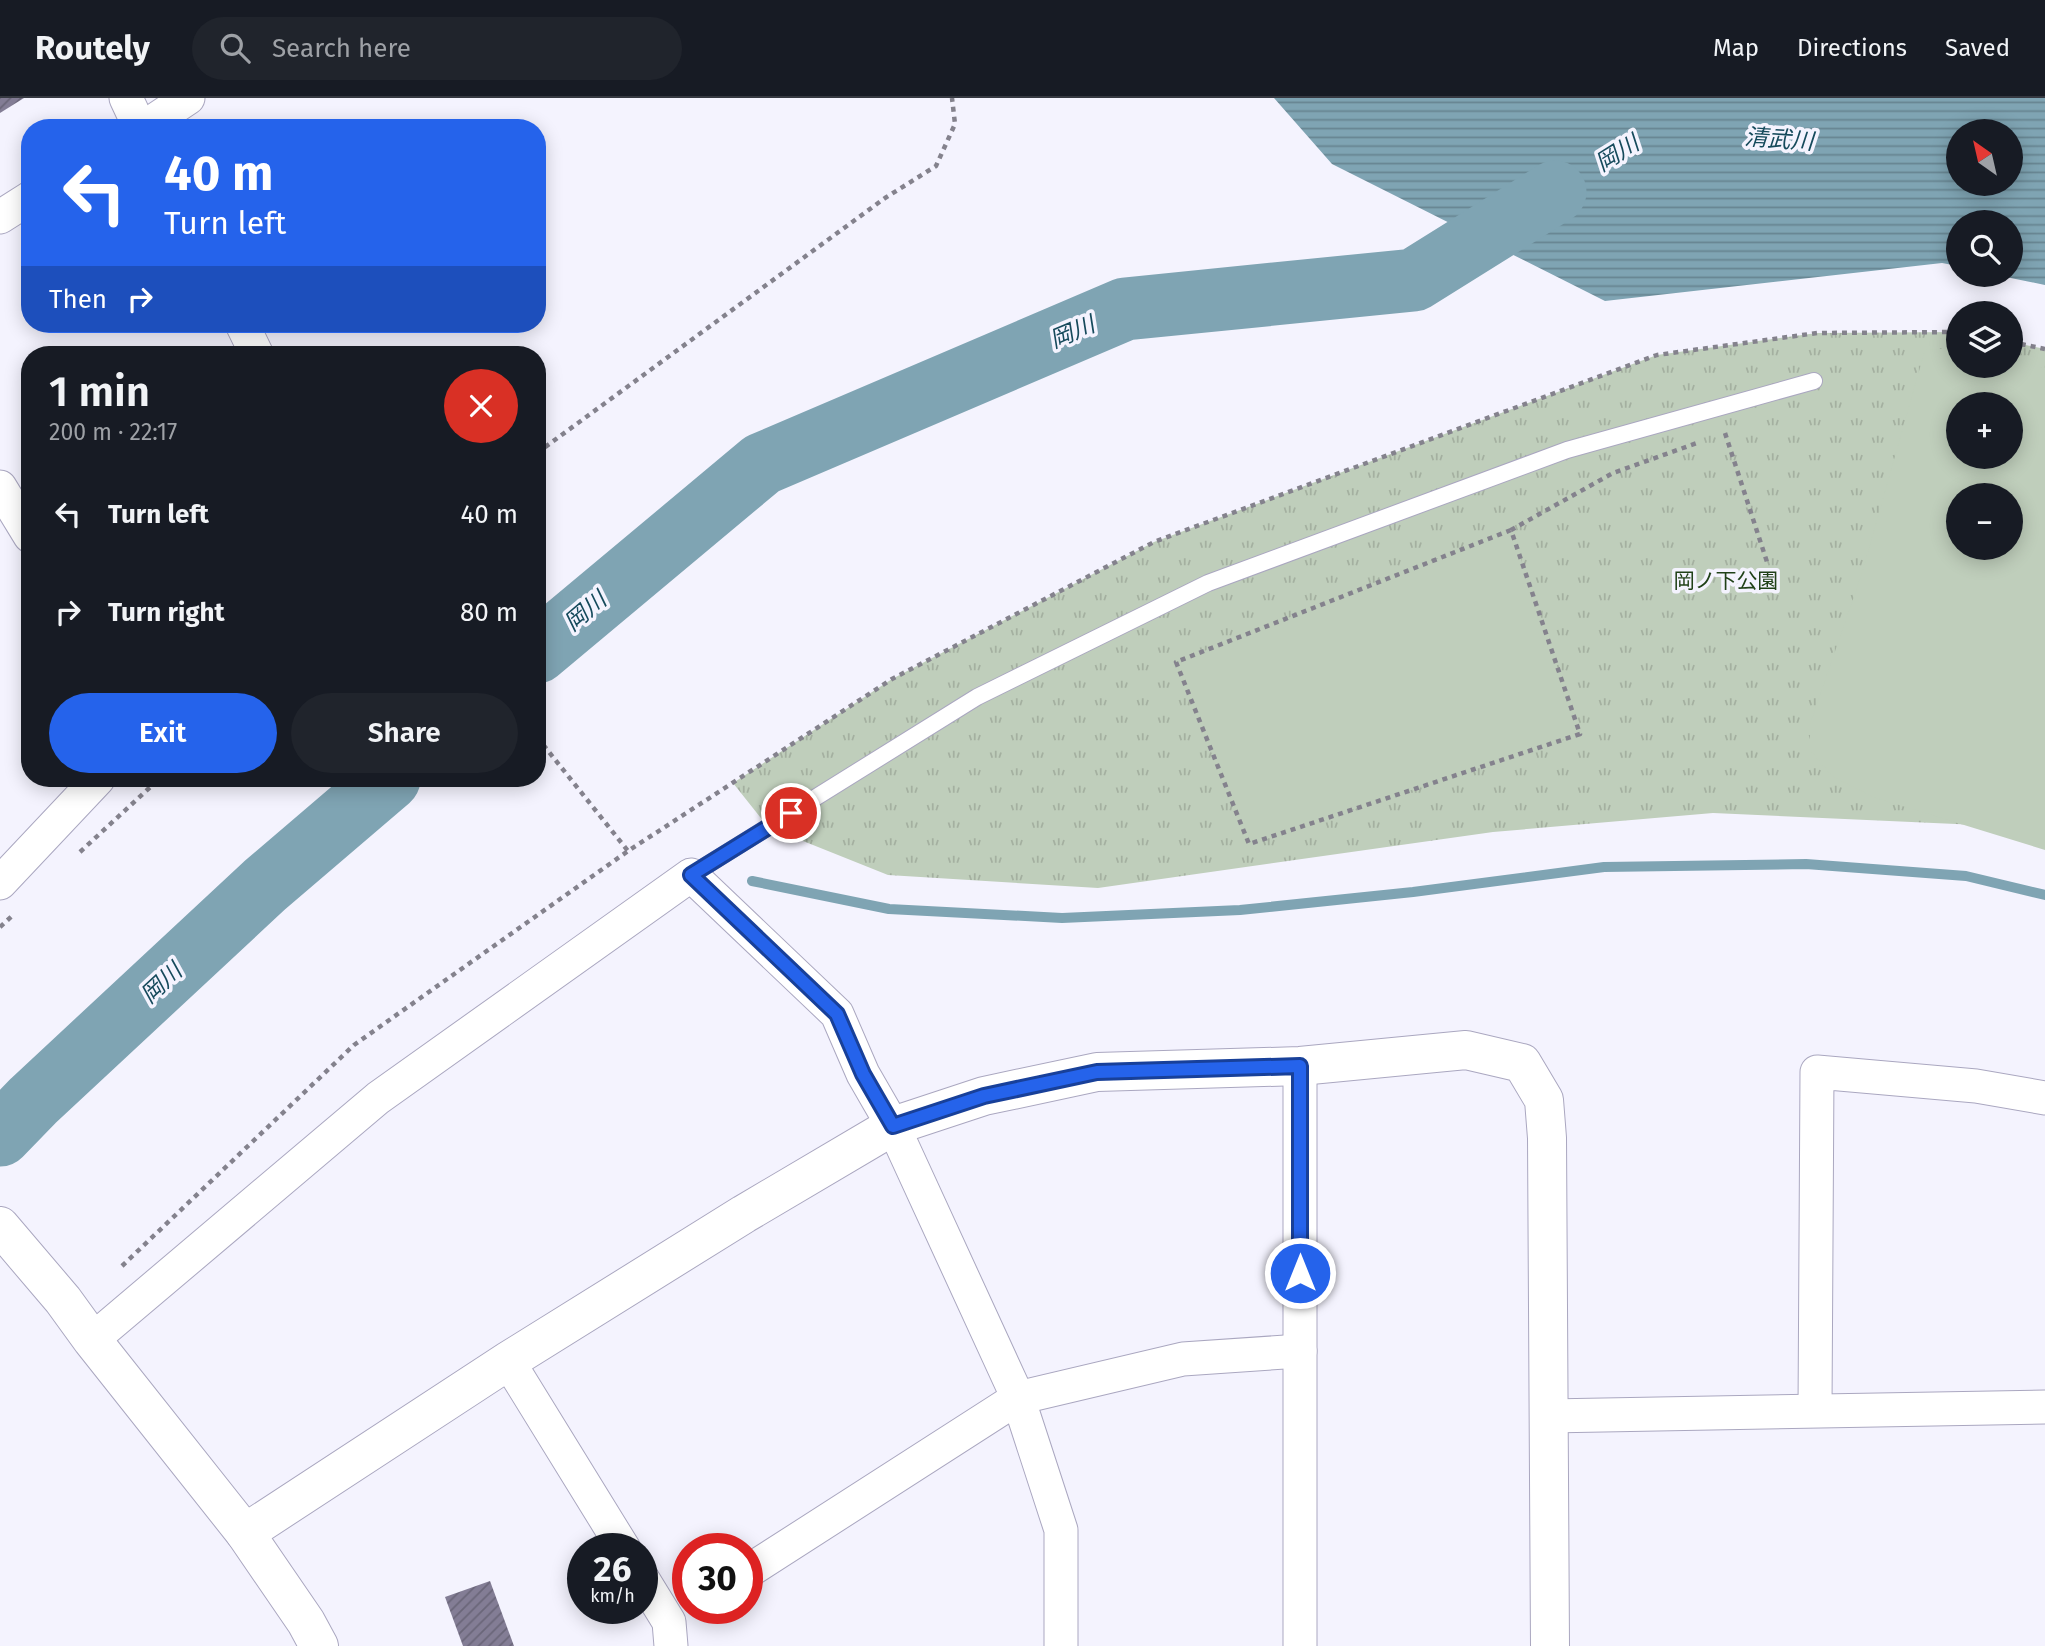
<!DOCTYPE html>
<html lang="en">
<head>
<meta charset="utf-8">
<style>
	:root { --surface:#171b24; --page:#20242c; --text:#f1f3f6; --muted:#9ea1a6; --line:#363941; --accent:#2563eb }
	body { margin:0; font-family:"Fira Sans","Noto Sans JP",sans-serif; background:var(--page); color:var(--text); height:100vh; display:flex; flex-direction:column; font-size:26px; white-space:nowrap }
	* { box-sizing:border-box; margin:0 }
	p { font-size:23px; color:var(--muted) }
	.icon { flex:none; width:38px; height:38px; fill:none; stroke:currentColor; stroke-width:2; stroke-linecap:round; stroke-linejoin:round }
	.map { position:relative; flex:1; overflow:hidden }
	.details { position:absolute; left:21px; top:248px; width:525px; height:441px; display:flex; flex-direction:column; background:var(--surface); border-radius:28px; box-shadow:0 4px 18px #0003 }
	.details>* { flex:none }
	.top-card { position:absolute; left:21px; top:21px; width:525px; height:214px; border-radius:28px; box-shadow:0 4px 18px #0003; background:#2563eb; color:#fff; overflow:hidden }
	.needle { width:46px; rotate:326deg }
	.controls { position:absolute; left:1946px; top:21px; display:grid; gap:14px }
	.controls a { display:grid; place-items:center; width:77px; height:77px; border-radius:50%; background:var(--surface); box-shadow:0 4px 18px #0003; font-size:35px }
	.speed { position:absolute; left:567px; top:1435px; display:flex; gap:14px; font-size:35px; font-weight:700; text-align:center }
	.speed>* { display:grid; place-content:center; width:91px; height:91px; border-radius:50%; background:var(--surface); box-shadow:0 4px 18px #0003; line-height:1 }
	.speed small { font-size:18px; font-weight:400 }
	.speed .limit { border:10px solid #d22; background:#fff; color:#111 }
	.pin { position:absolute; display:grid; place-items:center; width:60px; height:60px; color:#fff; margin:-30px; border:4px solid #fff; border-radius:50%; box-shadow:0 2px 7px #0007 }
	.me { position:absolute; width:77px; margin:-38px; rotate:0deg; stroke-linejoin:round; filter:drop-shadow(0 0 5px #0008) }
	.turn { display:flex; align-items:center; gap:24px; height:147px; padding:0 28px; font-size:32px }
	.turn .icon { width:91px; height:91px; stroke-width:2.5 }
	.turn b { display:block; font-size:49px; line-height:60px }
	.then { display:flex; align-items:center; height:66px; padding:0 28px; background:#0003; gap:14px; font-size:26px }
	.round { display:grid; place-items:center; flex:none; width:74px; height:74px; border-radius:37px; background:var(--page) }
	.headline { display:flex; align-items:center; justify-content:space-between; height:119px; padding:0 28px }
	h1 { font-size:42px; font-weight:600; line-height:52px }
	.primary-button { display:flex; gap:14px; margin-top:auto; padding:14px 28px }
	.primary-button a { flex:1; height:80px; border-radius:42px; background:var(--accent); color:#fff; font-size:28px; font-weight:600; line-height:80px; text-align:center }
	.primary-button a+a { background:var(--page); color:var(--text) }
	ul { padding:0; list-style:none }
	li { display:flex; align-items:center; gap:21px; height:98px; padding:0 28px }
	li div { flex:1 }
	li b { display:block; font-size:26px }
	li em { font-style:normal }
	header { display:flex; align-items:center; gap:42px; box-sizing:border-box; height:98px; padding:0 35px; background:var(--surface); border-bottom:2px solid var(--line) }
	header strong { font-size:33px }
	nav { display:flex; gap:38px; margin-inline-start:auto; font-size:24px }
	.search { width:490px; height:63px; background:var(--page); display:flex; align-items:center; gap:18px; box-sizing:border-box; padding:0 24px; border-radius:38px; color:var(--muted); font-size:26px }
	.map>svg:first-child { display:block }
	.park { fill:url(#park-tufts); fill-rule:evenodd }
	.garden { fill:#bfcebb; fill-rule:evenodd }
	.water { fill:url(#water-rules); fill-rule:evenodd }
	.lines { fill:none; stroke-linecap:round; stroke-linejoin:round }
	.stream { stroke:#7fa4b3; stroke-width:10 }
	.river { stroke:#7fa4b3; stroke-width:63 }
	.building { fill:url(#building-hatch) }
	.service-casing { stroke:#aaa7c0; stroke-width:18 }
	.minor-casing { stroke:#aaa7c0; stroke-width:35 }
	.tertiary-casing { stroke:#aaa7c0; stroke-width:40 }
	.path { stroke:#84828d; stroke-width:4.5; stroke-dasharray:5 5; stroke-linecap:butt }
	.service { stroke:#fff; stroke-width:16 }
	.minor { stroke:#fff; stroke-width:33 }
	.tertiary { stroke:#fff; stroke-width:38 }
	.route-casing { stroke:#184099; stroke-width:18 }
	.route { stroke:#2563eb; stroke-width:12 }
	.labels { text-anchor:middle; stroke-width:7; stroke-linejoin:round; paint-order:stroke }
	.park-label { font-size:21px; fill:#204118; stroke:#f4f3fe }
	.water-label { font-size:23px; font-style:italic; fill:#164a5c; stroke:#f4f3fe }
</style>
</head>
<body>
<header>
<strong>Routely</strong>
<div class="search"><svg class="icon" aria-label="search" viewBox="0 0 24 24"><circle cx="10" cy="10" r="6"/><path d="M15 15l6 6"/></svg>Search here</div>
<nav><a>Map</a><a>Directions</a><a>Saved</a></nav>
</header>
<div class="map">
<svg width="2045" height="1548" viewBox="0 0 2045 1548">
	<defs>
		<pattern id="park-tufts" width="24" height="20" patternUnits="userSpaceOnUse" patternTransform="scale(1.75)"><rect width="24" height="20" fill="#bfcebb"/><path d="M3 7l-1-3M5 7V3M7 7l1-3M15 17l-1-3M17 17v-4M19 17l1-3" fill="none" stroke="#a4b0a0"/></pattern>
		<pattern id="water-rules" width="6" height="5" patternUnits="userSpaceOnUse" patternTransform="scale(1.75)"><rect width="6" height="5" fill="#7fa4b3"/><path d="M0 2.5h6" fill="none" stroke="#678591"/></pattern>
		<pattern id="building-hatch" width="6" height="6" patternUnits="userSpaceOnUse" patternTransform="scale(1.75)"><rect width="6" height="6" fill="#837d95"/><path d="M-1 1l2-2M0 6l6-6M5 7l2-2" fill="none" stroke="#6a6679"/></pattern>
	</defs>
	<rect width="100%" height="100%" fill="#f4f3fe"/>
	<path class="park" d="M1958,234v34h53v-24l34,7v498l-67,-22 -265,-12 -220,19 -395,56 -210,-13 -120,-48 -35,-44 159,-104 262,-137 503,-187 160,-22zM1958,306h53v53h-53zM1958,397h53v53h-53z"/>
	<g class="garden">
		<path d="M1953,250l5,1v17h53v-6l34,8v482l-172,-53 -41,-21 -22,-26v-26l52,-151 63,-223zM1958,306h53v53h-53zM1958,397h53v53h-53z"/>
		<path d="M1511,432l69,204 -331,110 -73,-182z"/>
	</g>
	<path class="water" d="M1274,0h771v187l-49,-10h15v-53h-53v44l-16,-3 -337,38 -273,-137zM1958,33h53v53h-53z"/>
	<g class="lines">
		<path class="stream" d="M752,783l137,28 173,9 178,-8 173,-18 191,-25 202,-3 160,12 79,19"/>
		<g class="river">
			<path d="M537,554l225,-188 363,-155 289,-29 141,-88"/>
			<path d="M0,1037l33,-34 232,-216 124,-106"/>
		</g>
	</g>
	<g class="building">
		<path d="M0,0h24l-24,15z"/>
		<path d="M490,1483l24,65h-51l-18,-49z"/>
	</g>
	<g class="lines">
		<defs>
			<path id="service" d="M691,777l286,-178 231,-114 359,-133 247,-69"/>
			<g id="minor">
				<path d="M126,0l14,30"/>
				<path d="M143,30l45,-30"/>
				<path d="M0,119l30,-19"/>
				<path d="M242,226l15,31"/>
				<path d="M0,389l30,49"/>
				<path d="M0,785l98,-104"/>
				<path d="M92,1242l286,-242 313,-223 146,139 26,60 30,52 125,272 43,132v116"/>
				<path d="M508,1263l116,188"/>
				<path d="M1815,1312l2,-338 159,14 69,12"/>
				<path d="M1549,1318l496,-9"/>
				<path d="M747,1474l271,-174 165,-39 117,-8"/>
				<path d="M642,1480l27,44 2,24"/>
				<path d="M1300,1548v-580"/>
			</g>
			<g id="tertiary">
				<path d="M0,1128l63,74 29,40 153,193 61,89 13,24"/>
				<path d="M245,1435l263,-172 236,-147 149,-88 91,-30 113,-24 203,-6 166,-16 56,13 22,37 3,38 3,508"/>
			</g>
		</defs>
		<use href="#service" class="service-casing"/>
		<use href="#minor" class="minor-casing"/>
		<use href="#tertiary" class="tertiary-casing"/>
		<g class="path">
			<path d="M2011,244l34,7"/>
			<path d="M292,249l4,8"/>
			<path d="M1725,335l43,132"/>
			<path d="M537,355l348,-255 51,-32 19,-42 -3,-26"/>
			<path d="M1511,432l-335,132 73,182 331,-110 -69,-204 102,-57 84,-30"/>
			<path d="M537,639l91,114"/>
			<path d="M80,754l79,-73"/>
			<path d="M0,829l12,-11"/>
			<path d="M122,1168l232,-221 274,-194 264,-172 262,-137 503,-187 160,-22 141,-1"/>
		</g>
		<use href="#service" class="service"/>
		<use href="#minor" class="minor"/>
		<use href="#tertiary" class="tertiary"/>
	</g>
	<g class="lines">
		<defs>
			<path id="route" d="M791,715l-100,62 146,139 26,60 30,52 91,-30 113,-24 203,-6v207"/>
		</defs>
		<use href="#route" class="route-casing"/>
		<use href="#route" class="route"/>
	</g>
	<g class="labels">
		<g class="park-label">
			<text x="1726" y="490">岡ノ下公園</text>
		</g>
		<g class="water-label">
			<text transform="translate(1779 41) rotate(4)" y="8">清武川</text>
			<text transform="translate(1617 55) rotate(-32)" y="8">岡川</text>
			<text transform="translate(1072 234) rotate(-23)" y="8">岡川</text>
			<text transform="translate(585 513) rotate(-40)" y="8">岡川</text>
			<text transform="translate(161 885) rotate(-43)" y="8">岡川</text>
		</g>
	</g>
</svg>
<div class="controls">
<a><svg class="needle" viewBox="-14 -14 28 28"><path d="M0-13l5 13h-10z" fill="#e53935"/><path d="M0 13l5-13h-10z" fill="#9ea1a6"/></svg></a>
<a><svg class="icon" aria-label="search" viewBox="0 0 24 24"><circle cx="10" cy="10" r="6"/><path d="M15 15l6 6"/></svg></a>
<a><svg class="icon" aria-label="layers" viewBox="0 0 24 24"><path d="M12 4l9 5-9 5-9-5zM3 14l9 5 9-5"/></svg></a>
<a>+</a>
<a>−</a>
</div>
<div class="speed"><div>26<small>km/h</small></div><div class="limit">30</div></div>
<div class="pin" style="left:791px;top:715px;background:#d93025"><svg class="icon" aria-label="arrive" viewBox="0 0 24 24"><path d="M6 21V4h12l-3 4 3 4H6"/></svg></div>
<svg class="me" style="left:1300px;top:1175px" viewBox="-20 -20 40 40"><circle r="17" fill="#2563eb" stroke="#fff" stroke-width="3"/><path d="M0-11L8 9 0 5-8 9z" fill="#fff"/></svg>
<div class="top-card">
<div class="turn"><svg class="icon" aria-label="left" viewBox="0 0 24 24"><path d="M17 20v-9H6M10 6l-5 5 5 5"/></svg><div><b>40 m</b>Turn left</div></div>
<div class="then">Then<svg class="icon" aria-label="right" viewBox="0 0 24 24"><path d="M7 20v-9h11M14 6l5 5-5 5"/></svg></div>
</div>
<section class="details">
<div class="headline"><div><h1>1 min</h1><p>200 m · 22:17</p></div><a class="round" style="background:#d93025;color:#fff"><svg class="icon" aria-label="close" viewBox="0 0 24 24"><path d="M6 6l12 12M18 6L6 18"/></svg></a></div>
<ul>
<li><svg class="icon" aria-label="left" viewBox="0 0 24 24"><path d="M17 20v-9H6M10 6l-5 5 5 5"/></svg><div><b>Turn left</b></div><em>40 m</em></li>
<li><svg class="icon" aria-label="right" viewBox="0 0 24 24"><path d="M7 20v-9h11M14 6l5 5-5 5"/></svg><div><b>Turn right</b></div><em>80 m</em></li>
</ul>
<div class="primary-button"><a>Exit</a><a>Share</a></div>
</section>
</div>
</body>
</html>
